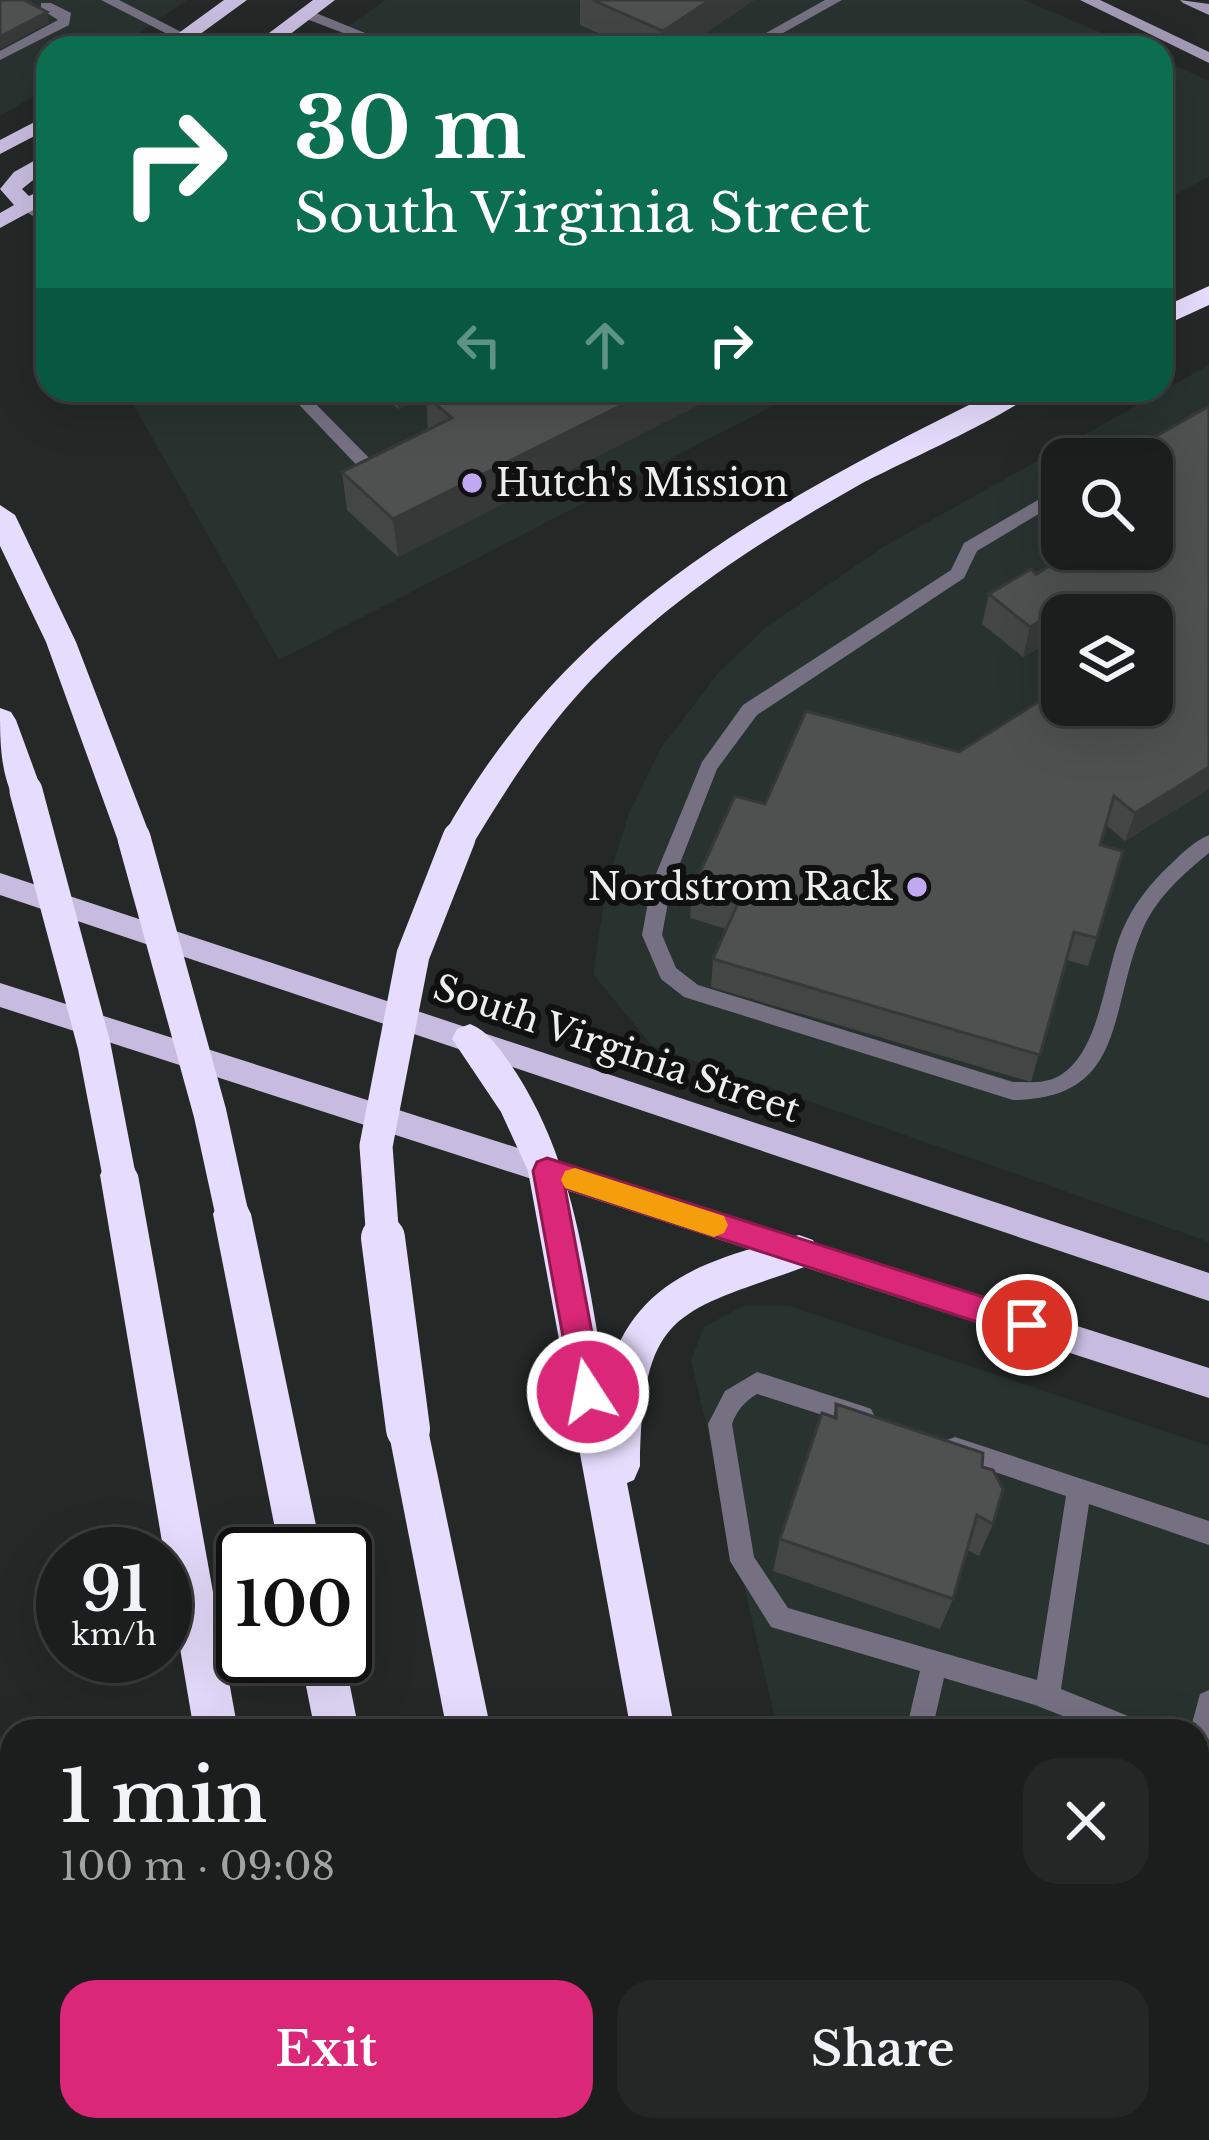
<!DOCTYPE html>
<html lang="en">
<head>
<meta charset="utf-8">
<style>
	:root { --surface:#1b1e1c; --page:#242725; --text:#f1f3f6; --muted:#a0a2a3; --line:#393c3b; --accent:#db2777 }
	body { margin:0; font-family:"Libre Baskerville",serif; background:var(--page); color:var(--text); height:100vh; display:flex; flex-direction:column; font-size:45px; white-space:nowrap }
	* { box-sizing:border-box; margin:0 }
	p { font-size:39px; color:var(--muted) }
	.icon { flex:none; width:66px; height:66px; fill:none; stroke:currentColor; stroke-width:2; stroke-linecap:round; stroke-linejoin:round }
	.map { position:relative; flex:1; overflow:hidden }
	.sheet { position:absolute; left:0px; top:1719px; width:1209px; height:423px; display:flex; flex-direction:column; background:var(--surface); border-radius:36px 36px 0 0; box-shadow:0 12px 48px #0002,0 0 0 3px var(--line) }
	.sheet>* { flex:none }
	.top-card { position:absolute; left:36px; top:36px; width:1137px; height:366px; border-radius:36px; box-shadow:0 12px 48px #0002,0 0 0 3px var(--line); background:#0b6e4f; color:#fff; overflow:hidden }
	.buttons { position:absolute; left:1041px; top:438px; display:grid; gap:24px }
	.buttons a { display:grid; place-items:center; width:132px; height:132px; border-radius:24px; background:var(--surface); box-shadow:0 12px 48px #0002,0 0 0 3px var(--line); font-size:60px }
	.speed { position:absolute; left:36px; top:1527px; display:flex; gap:24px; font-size:60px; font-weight:700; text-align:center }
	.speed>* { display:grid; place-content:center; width:156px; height:156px; border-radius:50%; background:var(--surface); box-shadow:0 12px 48px #0002,0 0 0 3px var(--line); line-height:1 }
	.speed small { font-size:30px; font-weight:400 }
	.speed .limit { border:6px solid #111; border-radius:18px; background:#fff; color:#111 }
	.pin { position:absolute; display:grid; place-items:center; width:102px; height:102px; color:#fff; margin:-51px; border:6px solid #fff; border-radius:50%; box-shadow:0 3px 12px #0007 }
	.me { position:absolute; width:132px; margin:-66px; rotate:349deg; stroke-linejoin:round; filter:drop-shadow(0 0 9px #0008) }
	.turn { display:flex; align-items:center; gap:42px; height:252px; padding:0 60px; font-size:54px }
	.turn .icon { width:156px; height:156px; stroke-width:2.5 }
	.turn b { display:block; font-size:84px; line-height:102px }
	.lanes { display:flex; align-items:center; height:114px; padding:0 60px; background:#0003; justify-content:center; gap:60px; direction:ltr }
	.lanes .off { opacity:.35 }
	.round { display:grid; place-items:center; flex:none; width:126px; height:126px; border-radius:36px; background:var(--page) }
	.head { display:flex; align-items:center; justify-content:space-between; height:204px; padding:0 60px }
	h1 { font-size:72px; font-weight:600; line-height:90px }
	.cta { display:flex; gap:24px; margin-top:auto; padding:24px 60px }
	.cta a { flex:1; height:138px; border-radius:36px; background:var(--accent); color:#fff; font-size:48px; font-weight:600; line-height:138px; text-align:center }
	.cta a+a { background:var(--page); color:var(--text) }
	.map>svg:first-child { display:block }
	.built { fill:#28322e; fill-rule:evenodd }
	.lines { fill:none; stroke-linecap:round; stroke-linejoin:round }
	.service { fill:#767182; fill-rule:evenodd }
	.secondary { fill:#a39bb6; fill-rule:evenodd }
	.primary { fill:#c7bcdf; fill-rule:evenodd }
	.motorway { fill:#e6dcfd; fill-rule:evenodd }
	.motorway-bridge-far1 { stroke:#e6dcfd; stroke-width:33 }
	.motorway-bridge { stroke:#e6dcfd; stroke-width:44 }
	.wall { fill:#434645 }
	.shaded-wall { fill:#373938 }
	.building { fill:#4e5150; stroke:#373938; stroke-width:3 }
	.route { fill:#db2777; stroke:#8e194d; stroke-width:3 }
	.slow { fill:#f59e0b }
	.poi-dot { fill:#c1a8f3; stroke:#0f100f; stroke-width:4.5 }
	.labels { text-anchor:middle; stroke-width:12; stroke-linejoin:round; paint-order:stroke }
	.poi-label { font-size:36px; fill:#edefee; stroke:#0f100f; text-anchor:start }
	.street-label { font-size:36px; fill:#edefee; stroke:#0f100f }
</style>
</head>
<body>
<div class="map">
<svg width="1209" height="2140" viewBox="0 0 1209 2140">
	<rect width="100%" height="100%" fill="#242826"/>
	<g class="built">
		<path d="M0,0h187l-70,48h-69v40l-48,28z"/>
		<path d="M385,0h639l113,48h-820z"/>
		<path d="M1161,59l48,22v96l-48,25z"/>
		<path d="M1209,365v877l-557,-196 -59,-72 13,-87 23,-74 32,-65 57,-75 48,-46 119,-81zM1062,459h90v90h-90zM1062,615h90v90h-90z"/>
		<path d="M125,390h679l-525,270z"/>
		<path d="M743,1306h47l419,140v694h-327l-3,-10h318v-399h-419l-87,-371 13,-33z"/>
	</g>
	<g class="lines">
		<g class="service">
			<path d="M101,0h18l72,37 -12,3z"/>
			<path d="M825,0h17l-86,48h-17z"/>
			<path d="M41,3h10l20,10 -2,12 -69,35v-9l58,-31 -17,-11z"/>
			<path d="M301,11h10l91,37h-19l-82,-31z"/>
			<path d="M22,203h10l16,12v11l-26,-17z"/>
			<path d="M163,390h33l-22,9z"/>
			<path d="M285,390h17l78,79v8h-12z"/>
			<path d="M1062,486v14l-85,51 -13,27 -207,137 -40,54 -46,117 -9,49 14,33 22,17 315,97c16,0 32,2 46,-6 42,-24 45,-103 63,-145 11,-26 29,-49 50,-68 11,-11 23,-22 37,-28v18c-26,21 -54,46 -67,78 -34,80 -15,168 -129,169l-329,-103 -23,-18 -19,-44 9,-49 51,-124 41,-57 208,-135 13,-27z"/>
			<path d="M757,1372l106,34 8,3 4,8 -4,8 -8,3 -106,-34c-12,7 -20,16 -25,30l22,133 34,51 249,72 29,-184 -119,-40 -4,-8 4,-8 8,-3 254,84v24l-120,-41 -28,185 82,33 4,9h-46l-66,-26 -91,-27 -12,53h-26l14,-60 -149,-44 -41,-66 -22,-137 17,-33z"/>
			<path d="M1209,1690v71l-11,8 -1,-38h-7l10,-37z"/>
			<path d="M960,2130h42l4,10h-42z"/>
		</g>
		<g class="secondary">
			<path d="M1080,0h20l109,52v11z"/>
			<path d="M1180,0l29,4v11l-26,-12z"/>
		</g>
		<g class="primary">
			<path d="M224,0h23l-66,48h-23z"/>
			<path d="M313,0h22l-63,48h-23z"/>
			<path d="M48,115v14l-48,25v-14z"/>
			<path d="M48,153v15l-26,21 7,7 19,-9v15l-48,26v-15l14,-8 -14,-16 14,-17z"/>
			<path d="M0,873l1209,400v28l-1209,-406z"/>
			<path d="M0,983l1209,385v30l-1209,-391z"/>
		</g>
		<g class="motorway">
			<path d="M1209,286v19l-48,22v-19z"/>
			<path d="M999,390h36c-18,22 -142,76 -176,95 -101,57 -199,120 -278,206 -43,47 -77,102 -110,156l-12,4 -12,-4 -5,-9c124,-228 333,-337 557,-448z"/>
			<path d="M0,505l15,10 61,127 75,196 -5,9 -12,4 -12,-4 -5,-9 -71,-196 -46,-96z"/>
			<path d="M0,708l11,4 5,8 26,71 -4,9h-24c-14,-30 -14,-58 -14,-92z"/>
			<path d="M470,1024c18,7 28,23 39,38 67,97 75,205 97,318 26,-102 103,-120 193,-145l14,5 5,12 -5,12c-135,49 -171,42 -173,202l-6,14 -7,3 48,248h-44l-103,-560 -27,-59 -49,-73 5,-10z"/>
			<path d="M119,1159l13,5 6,11 100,556h-44l-94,-556 6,-11z"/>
			<path d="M232,1198l13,4 6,12 71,340h-42l-67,-340 6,-12z"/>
			<path d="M408,1410l14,6 6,13 63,302h-44l-59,-302 6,-13z"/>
			<path d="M300,1656h44l15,75h-44z"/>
			<path d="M0,1831l12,5v96l-12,-5z"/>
			<path d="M37,2130h48l3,10h-50z"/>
			<path d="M262,2130h48l2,10h-50z"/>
			<path d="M395,2130h48l3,10h-50z"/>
			<path d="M528,2130h48l3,10h-50z"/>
			<path d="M711,2130h48l3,10h-50z"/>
		</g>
		<g class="motorway-bridge-far1">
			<path d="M26,791l68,254 25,130"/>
			<path d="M134,838l76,275 22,101"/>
			<path d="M383,1241l-7,-95 37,-191 46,-117"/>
		</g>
		<path class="motorway-bridge" d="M383,1238l25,191"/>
	</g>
	<g class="wall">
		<path d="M580,0h174l-71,48h-51l-52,-23z"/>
		<path d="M376,390h333l-1,10 -310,157 -51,-47 -5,-38 86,-42 -2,-34 -28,13z"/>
		<path d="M1209,406v383l-84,52 -19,-16 -6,20 -3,93 -9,28 -22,-6 -35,122 -320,-95 2,-28 13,-30 -36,-11 2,-28 73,-86 194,-52 193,-47v-90h-90v32l-25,2 -14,8 -41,-33 7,-30 47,-20 116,-25v-90z"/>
		<path d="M836,1404l146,63 11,57 -14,32 -12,-6 -14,49 -13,30 -167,-58 7,-32 53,-122z"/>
		<path d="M1209,1852v245l-2,1 -10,-3v-236z"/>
	</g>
	<g class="shaded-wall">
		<path d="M710,0h44l-71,48h-20v-17z"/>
		<path d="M47,12l2,11 -49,26v-12z"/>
		<path d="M396,390h43l-41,19z"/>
		<path d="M652,390h57l-1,10 -310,157 -5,-38z"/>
		<path d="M1044,619l-7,30 -14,8 7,-30z"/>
		<path d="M1209,767v22l-84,52 10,-28z"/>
	</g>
	<g class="building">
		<path d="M0,0h24l23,12 -47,25z"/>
		<path d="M592,0h118l-47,31z"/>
		<path d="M1000,37l22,11h-39z"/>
		<path d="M438,390h214l-259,129 -51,-47 110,-54 -27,-23z"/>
		<path d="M1209,406v361l-74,46 -21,-17 -14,49 23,6 -26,87 -23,-6 -34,123 -327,-96 25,-56 -46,-13 43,-94 30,8 41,-93 153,41 103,-65v18h90v-90h-90v3l-18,1 -14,8 -41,-33 42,-25 5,5 43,-25h73v-43l16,-9 -16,-12v-26h-36z"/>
		<path d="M836,1404l147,49 -1,14 11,3 10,19 -10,35 -16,-9 -24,84 -173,-60 42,-126 14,5z"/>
		<path d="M1209,1852v225l-12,-3v-215l4,2 3,-7z"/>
	</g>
	<path class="route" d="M547,1158l480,153 10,4 5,10 -5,9 -10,4 -462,-150 38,204 -4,10 -11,4 -11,-4 -4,-10 -40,-221 4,-9z"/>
	<path class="slow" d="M575,1168l149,48 4,9 -4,8 -10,4 -149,-49 -4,-8 4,-9z"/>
	<g class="poi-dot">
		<circle cx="472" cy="483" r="12"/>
		<circle cx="917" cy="887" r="12"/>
	</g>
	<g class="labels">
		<g class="poi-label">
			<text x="496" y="496">Hutch's Mission</text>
			<text x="893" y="900" text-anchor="end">Nordstrom Rack</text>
		</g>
		<g class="street-label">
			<text transform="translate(617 1048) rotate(19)" y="13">South Virginia Street</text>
		</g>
	</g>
</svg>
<div class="buttons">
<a><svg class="icon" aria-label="search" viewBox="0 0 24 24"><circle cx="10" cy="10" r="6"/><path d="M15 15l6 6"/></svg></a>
<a><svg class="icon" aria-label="layers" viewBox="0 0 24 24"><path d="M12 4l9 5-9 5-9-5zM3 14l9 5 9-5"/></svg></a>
</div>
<div class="speed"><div>91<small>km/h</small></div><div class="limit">100</div></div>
<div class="pin" style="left:1027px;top:1325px;background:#d93025"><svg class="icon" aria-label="arrive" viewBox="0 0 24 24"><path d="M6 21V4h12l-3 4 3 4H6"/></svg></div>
<svg class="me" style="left:588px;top:1392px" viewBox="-20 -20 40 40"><circle r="17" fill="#db2777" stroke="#fff" stroke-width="3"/><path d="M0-11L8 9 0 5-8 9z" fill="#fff"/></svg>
<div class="top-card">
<div class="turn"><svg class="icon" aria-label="right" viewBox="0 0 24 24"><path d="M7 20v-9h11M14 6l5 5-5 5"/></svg><div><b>30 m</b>South Virginia Street</div></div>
<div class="lanes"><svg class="icon off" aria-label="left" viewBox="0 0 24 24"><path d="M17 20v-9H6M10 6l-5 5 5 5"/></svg><svg class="icon off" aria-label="ahead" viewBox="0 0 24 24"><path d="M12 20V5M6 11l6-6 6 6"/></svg><svg class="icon" aria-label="right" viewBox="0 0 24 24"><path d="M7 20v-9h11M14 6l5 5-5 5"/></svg></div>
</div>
<section class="sheet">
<div class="head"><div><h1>1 min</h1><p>100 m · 09:08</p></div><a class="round"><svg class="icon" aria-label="close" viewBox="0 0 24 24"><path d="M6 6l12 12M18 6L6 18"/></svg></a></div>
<div class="cta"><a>Exit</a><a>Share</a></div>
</section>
</div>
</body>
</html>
